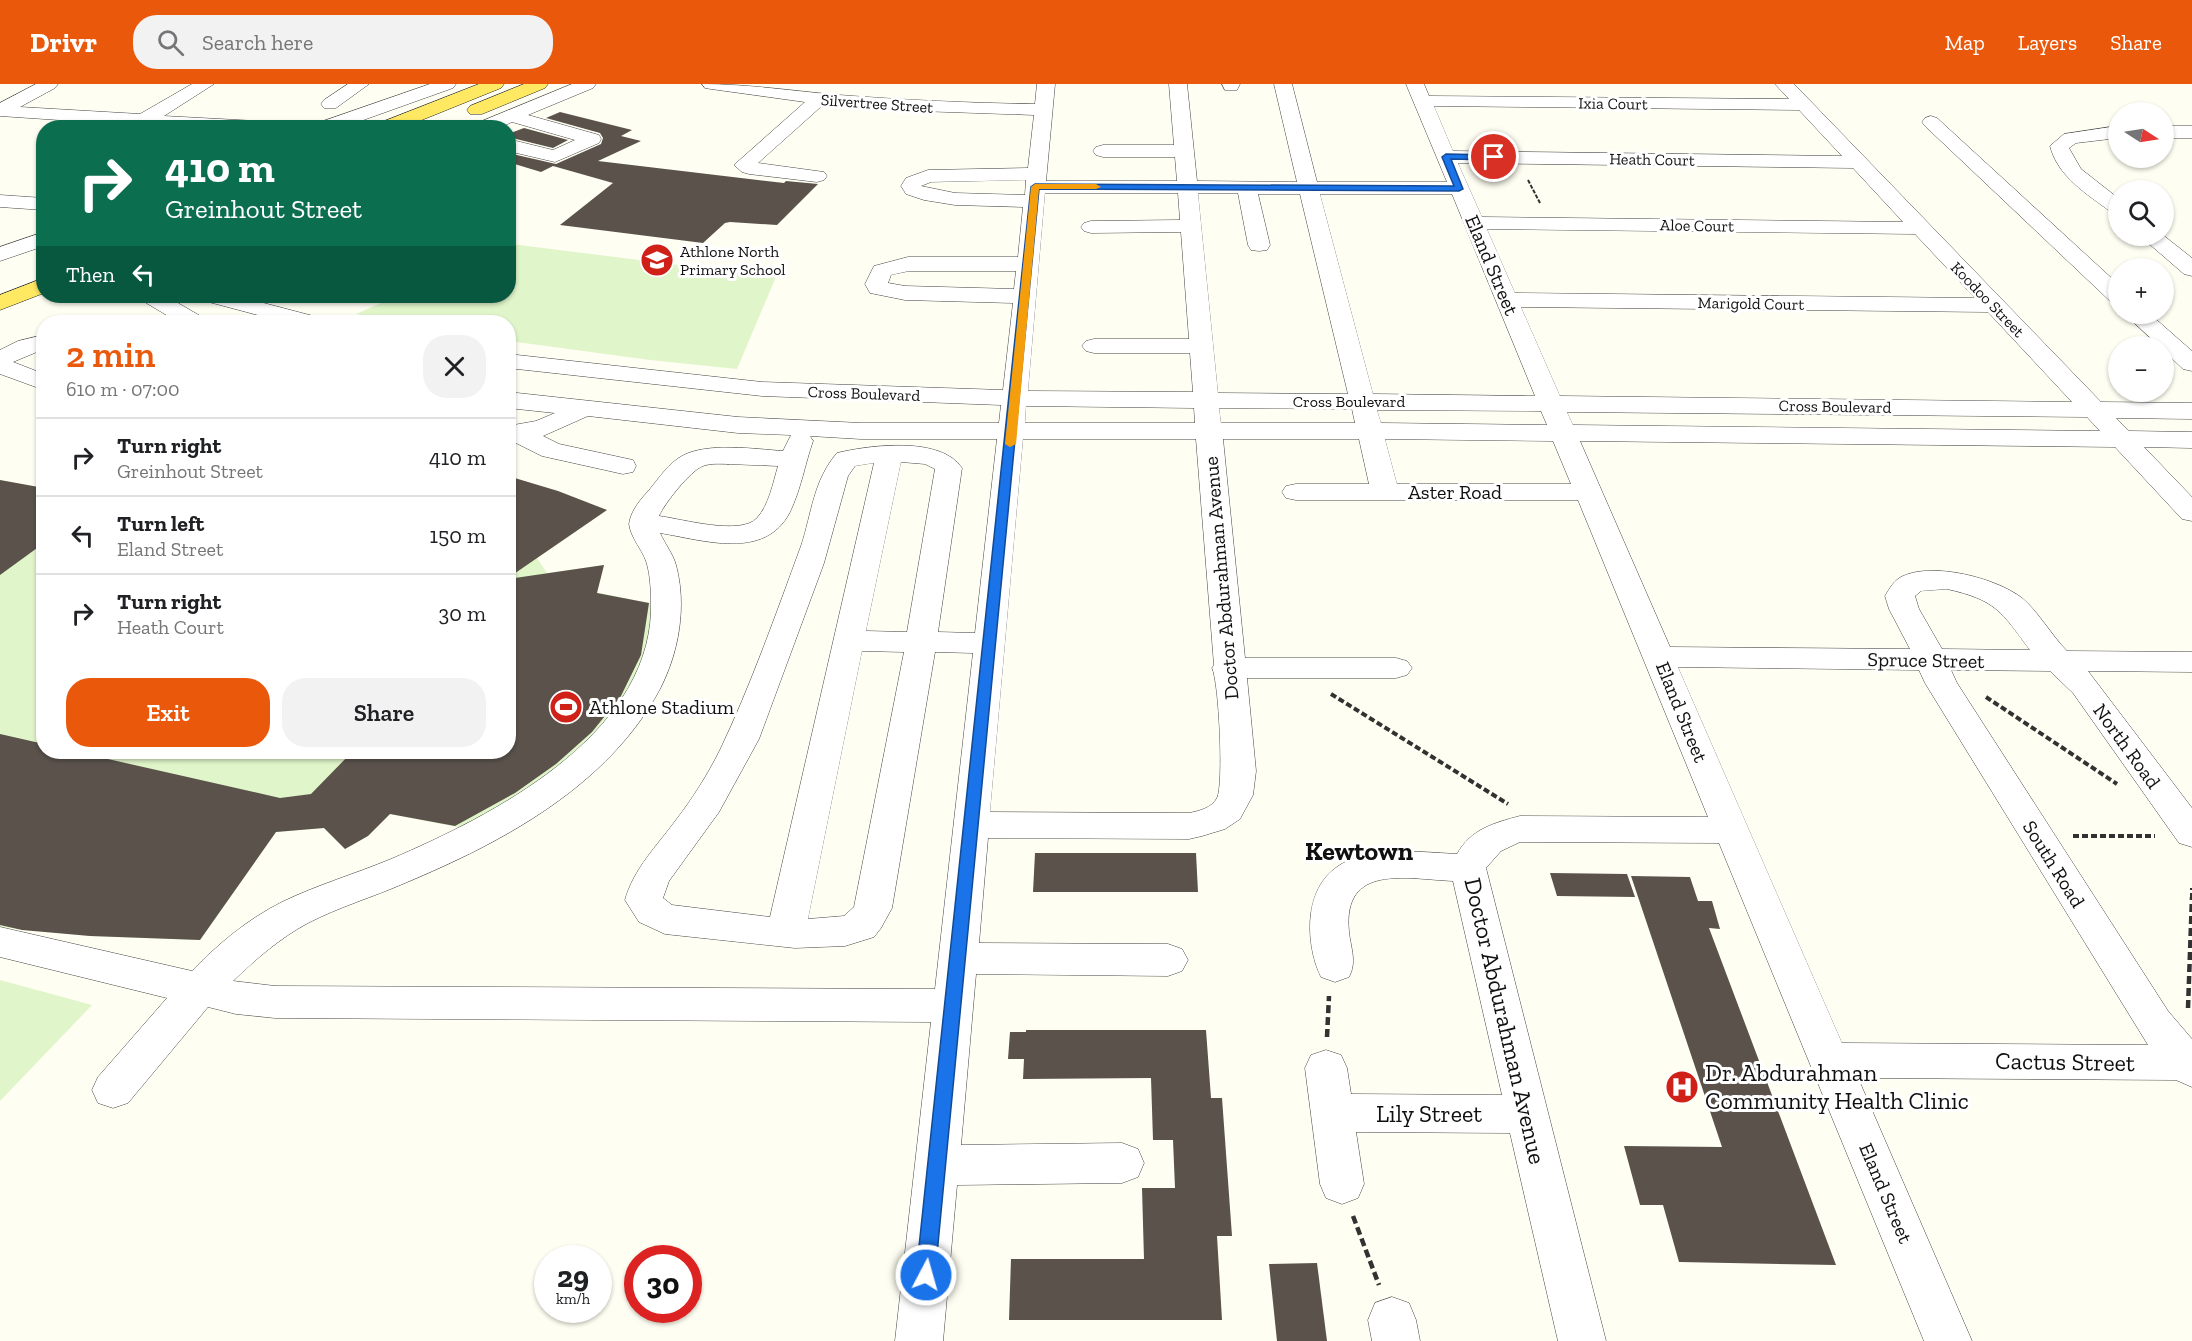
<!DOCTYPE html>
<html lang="en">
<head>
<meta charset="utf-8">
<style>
	:root { --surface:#fff; --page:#f2f2f2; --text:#202124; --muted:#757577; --line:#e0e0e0; --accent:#ea580c }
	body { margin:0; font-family:"Zilla Slab",serif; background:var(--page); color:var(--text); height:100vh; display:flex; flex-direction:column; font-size:22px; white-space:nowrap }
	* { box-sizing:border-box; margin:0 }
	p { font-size:20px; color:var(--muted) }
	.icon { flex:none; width:33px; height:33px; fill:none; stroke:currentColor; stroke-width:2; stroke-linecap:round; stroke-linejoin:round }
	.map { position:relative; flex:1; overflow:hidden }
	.side { position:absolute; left:36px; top:231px; width:480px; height:444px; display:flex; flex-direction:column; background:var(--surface); border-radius:24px; box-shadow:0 2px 4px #0004 }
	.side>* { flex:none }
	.guide { position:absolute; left:36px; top:36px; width:480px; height:183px; border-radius:24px; box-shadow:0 2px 4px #0004; background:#0b6e4f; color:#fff; overflow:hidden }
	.needle { width:39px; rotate:102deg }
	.controls { position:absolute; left:2108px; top:18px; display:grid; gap:12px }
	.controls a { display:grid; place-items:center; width:66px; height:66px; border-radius:50%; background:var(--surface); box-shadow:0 2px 4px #0004; font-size:30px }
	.speed { position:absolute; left:534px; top:1161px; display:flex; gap:12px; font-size:30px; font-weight:700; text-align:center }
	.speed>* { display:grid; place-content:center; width:78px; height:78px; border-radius:50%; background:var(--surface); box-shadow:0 2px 4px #0004; line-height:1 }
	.speed small { font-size:15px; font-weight:400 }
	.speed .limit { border:9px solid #d22; background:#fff; color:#111 }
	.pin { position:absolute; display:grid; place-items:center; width:51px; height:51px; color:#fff; margin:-26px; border:3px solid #fff; border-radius:50%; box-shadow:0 2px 6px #0007 }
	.me { position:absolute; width:66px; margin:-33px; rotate:6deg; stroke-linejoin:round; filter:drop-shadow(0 0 4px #0008) }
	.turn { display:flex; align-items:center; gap:21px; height:126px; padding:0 30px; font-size:27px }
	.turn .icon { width:78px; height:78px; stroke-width:2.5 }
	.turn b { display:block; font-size:42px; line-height:51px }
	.then { display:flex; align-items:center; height:57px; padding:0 30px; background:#0003; gap:12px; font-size:22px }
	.round { display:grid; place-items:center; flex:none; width:63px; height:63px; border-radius:24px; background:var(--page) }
	.overview { display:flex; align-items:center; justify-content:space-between; height:102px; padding:0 30px }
	h1 { font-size:36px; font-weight:600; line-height:45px; color:var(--accent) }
	.button { display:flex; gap:12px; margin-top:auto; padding:12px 30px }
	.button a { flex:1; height:69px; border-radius:24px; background:var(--accent); color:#fff; font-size:24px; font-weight:600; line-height:69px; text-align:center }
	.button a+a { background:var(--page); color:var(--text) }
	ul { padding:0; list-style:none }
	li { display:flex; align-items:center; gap:18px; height:78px; padding:0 30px; border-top:2px solid var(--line) }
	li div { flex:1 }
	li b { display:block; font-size:22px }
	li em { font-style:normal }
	header { display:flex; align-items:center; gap:36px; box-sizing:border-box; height:84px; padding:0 30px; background:var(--accent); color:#fff }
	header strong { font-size:28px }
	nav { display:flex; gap:33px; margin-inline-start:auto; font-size:21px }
	.search { width:420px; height:54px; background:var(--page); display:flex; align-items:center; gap:15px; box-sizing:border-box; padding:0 21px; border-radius:24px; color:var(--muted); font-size:22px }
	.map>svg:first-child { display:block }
	.pitch { fill:#e1f5ca }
	.building { fill:#5a524b }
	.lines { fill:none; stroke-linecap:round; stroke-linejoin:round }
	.minor-casing { stroke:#434343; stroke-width:1 }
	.major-casing { stroke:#212121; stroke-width:1 }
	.path-far2 { stroke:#323232; stroke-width:2; stroke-dasharray:4 1.5; stroke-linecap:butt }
	.path-far1 { stroke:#323232; stroke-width:4; stroke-dasharray:6 3; stroke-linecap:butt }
	.path { stroke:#323232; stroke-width:4.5; stroke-dasharray:8 4; stroke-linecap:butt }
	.minor { fill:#fff; fill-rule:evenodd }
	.major { fill:#ffe862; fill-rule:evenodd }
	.route { fill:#1a73e8; stroke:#114b97; stroke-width:1.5 }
	.slow { fill:#f59e0b }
	.labels { text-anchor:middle; stroke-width:6; stroke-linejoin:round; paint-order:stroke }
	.far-street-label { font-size:16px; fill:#101010; stroke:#fff }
	.far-poi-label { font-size:16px; fill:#101010; stroke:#fff; text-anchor:start }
	.street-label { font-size:20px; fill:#101010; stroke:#fff }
	.poi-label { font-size:20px; fill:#101010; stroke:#fff; text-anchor:start }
	.near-street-label { font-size:24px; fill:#101010; stroke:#fff }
	.near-poi-label { font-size:24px; fill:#101010; stroke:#fff; text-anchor:start }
	.district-label { font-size:26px; font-weight:bold; fill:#101010; stroke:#fff }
</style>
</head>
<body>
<header>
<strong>Drivr</strong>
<div class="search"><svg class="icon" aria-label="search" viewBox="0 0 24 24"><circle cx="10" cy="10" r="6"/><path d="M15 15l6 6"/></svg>Search here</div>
<nav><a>Map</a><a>Layers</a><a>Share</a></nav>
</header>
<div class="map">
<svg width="2192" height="1257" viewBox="0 0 2192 1257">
	<rect width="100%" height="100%" fill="#fffef2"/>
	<g class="pitch">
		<path d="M511,160l265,33 -39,92 -87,-9 -141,-19 -1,-19h-113l-39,-8 41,-18h111l1,-51z"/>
		<path d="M509,392l98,34 -70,48 10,15 57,-8 -3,14 -11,12 64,13 2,27 -21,60 -73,78 -95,60 -77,-15 -22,22 -23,13 -21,-21 -48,4 -76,108 -110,-4 -90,-9v-447l43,8 1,264h464z"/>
		<path d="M0,896l92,25 -92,96z"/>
	</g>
	<g class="building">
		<path d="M560,28l72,18 -11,6 20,5 -43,20 186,22 2,-2 32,3 -41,41 -47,-3 -5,1 -22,20 -143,-18 53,-42 -60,-17 -12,6 -33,-10v-9l48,11 45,-20 2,-6 -3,-5 -54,-15z"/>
		<path d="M524,44l44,12 -15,8 -45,-11v-3z"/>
		<path d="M508,392l50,15 49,19 -99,68z"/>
		<path d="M0,396l44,8v55l-44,32z"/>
		<path d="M604,481l-7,28 52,10 -8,52 -20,41 -29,36 -36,32 -41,29 -60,33 -65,-12 -22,22 -23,13 -21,-21 -48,4 -76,108 -110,-4 -68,-6 -22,-5v-191l44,10v8h33l203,46 31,-4 41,-42h156v-173z"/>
		<path d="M1035,769h161l2,39h-165z"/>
		<path d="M1550,789l77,1 8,23 -78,-1z"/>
		<path d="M1631,792l59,1 8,24h14l8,28 -11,-1 127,337 -157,-3 -16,-57h-23l-16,-59 98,1z"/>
		<path d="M1026,946h180l5,68h11l10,138h-15l5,84h-213l2,-61h133l-2,-71h33l-2,-48h-20l-2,-62 -128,1 1,-20h-16l2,-27h16z"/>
		<path d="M1317,1179l10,78h-50l-8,-77z"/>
	</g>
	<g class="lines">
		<defs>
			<g id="minor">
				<path d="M36,0h22l-3,4 -35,19 120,7 52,-30h22l-50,32 111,6 7,2 2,4h-106l-178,-12v-13z"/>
				<path d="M348,0h21l-33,24h-12l-3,-4 3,-4z"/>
				<path d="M430,0h26l-3,4 -112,40h-28l2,-4z"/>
				<path d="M572,0h24l-3,4 -65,27 71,20 2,4 -2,4 -44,19 -47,-11v-12l45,11 22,-10 -63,-18 -13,6h-26l2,-4z"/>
				<path d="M702,0c46,0 91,7 137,11 65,5 130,8 196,9l2,-20h18l-9,97h131l-2,-24h-72l-7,-2 -3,-4 3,-4 7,-2h71l-5,-61h18l10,97 100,1 -23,-98h18l25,98h130l-41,-98h18l5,12 360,3 -14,-15h19l307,318 91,1v16l-76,-1 13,13 63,1v16l-48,-1 48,50v24l-10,-2 -67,-72 -535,-6 90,206 240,2 -21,-40 -4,-13c5,-8 9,-16 18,-20 31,-14 93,2 119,22 15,12 30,38 45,53l125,1v20l-104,-1 104,137v39l-13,-4 -106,-150 -23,-22 -99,-1 6,13 211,328 24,28v48l-16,-7 -318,-2 114,263h-48l-205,-498 -199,-1 -19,9 -15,17 120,473h-48l-48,-208 -154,-1 8,52 -6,14 -16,6 -16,-6 -6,-14 -15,-116 6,-13 15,-5 15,5 6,13 4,26 151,1 -49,-214c-47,-2 -111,-18 -104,51 2,17 8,30 0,45l-14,5 -14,-5c-9,-18 -13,-43 -10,-64 11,-74 90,-62 146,-59 14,-25 37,-31 63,-38l188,1 -130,-317h-282l-10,-2 -4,-6 4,-6 10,-2h73l-10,-45h-136l22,219h151l11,3 5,7 -5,7 -11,3h-149l9,93 -3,24 -13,24 -15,10 -23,7 -13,3 -201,-1 -9,105 189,1 14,5 6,11 -6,11 -14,5 -192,-2 -15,171 161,-2 16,6 6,14 -6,14 -16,6 -165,2 -14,156h-48l36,-319 -656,-4 -39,-4 -28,-7 -80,96 -15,5 -15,-5 -6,-13 6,-13 69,-79 -167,-41v-30l192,44c26,-27 56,-52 90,-69 35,-17 73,-28 109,-43 101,-43 256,-122 260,-248 0,-16 0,-35 -5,-50 -5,-13 -15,-23 -17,-37 2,-14 12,-25 21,-35 9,-11 19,-26 32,-33 25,-14 73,-7 101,-5l8,-16 -53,-2 -150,-17 -45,20 16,8 74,16 3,6 -3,6 -10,2 -81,-18 -30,-15 -4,1v-16l28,-5 19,-8 -47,-5v-16l230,25 123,6h138l2,-18 -239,-9 -254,-28v-14l254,28 241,8 10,-87 -108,-3 -35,-7 -5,-9 9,-18 34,-9h110l5,-50 -68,-2 -31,-5 -18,-6 -5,-8 5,-8 22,-8 100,-2 6,-53 -115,-4 -95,-7 -66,59 66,9 3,4 -3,4 -7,2 -68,-8 -7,-2 -8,-7 71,-63 -94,-13 -6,-1zM1434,22l365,4 43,46 -389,-5zM1458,79l395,5 50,54 -421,-5zM1026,96l-1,15 -70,-2 -34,-7 10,-4zM1045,109h133l2,27 -89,1 -7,2 -3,4 3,4 7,2 90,-1 8,107h-95l-8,2 -4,5 4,5 8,2h96l3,39 -165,-1zM1198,109h40l10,52 3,5 8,1 8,-1 3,-5 -12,-51h42l48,200 -130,-1zM1320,110h132l83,202 -162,-2zM1487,145l428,5 60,64 -460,-5zM909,187h107l-2,18 -109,-3 -17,-3 3,-8zM1521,223l467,5 84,90 -512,-6zM1026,322l168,2 1,15h-170zM1219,324l133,1 3,14h-134zM1377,326l164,1 6,14 -166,-2zM1567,328l520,5 13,14 -527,-6zM810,352l51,3h136l-22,194 -37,-1 24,-164c-21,-32 -92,-23 -125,-15 -24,28 -25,60 -36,93 -25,68 -50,139 -81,204 -12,24 -27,48 -44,70 -19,26 -42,48 -51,80l14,22 26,12 130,14 50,-2 29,-9 7,-9 11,-20 43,-256 38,1 -38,336 -660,-3 -42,-5c23,-22 47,-43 75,-58 31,-16 65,-26 97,-40 98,-41 203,-97 255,-194 19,-37 27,-83 16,-124 -3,-11 -11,-21 -16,-32 43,7 105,28 130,-21 11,-23 15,-48 23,-71zM1023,355h173l18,226 -2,3c7,13 12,117 5,130 -5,10 -18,13 -28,15l-199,-1zM1385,355l168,2 18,43h-174zM901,378l24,2 10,5 -28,163 -41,-1zM874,379l-104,454 -98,-12 -9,-7 6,-17 50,-69 40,-73 65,-176 24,-87 7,-10zM728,380l50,2c-5,17 -9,39 -21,52 -16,18 -75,1 -98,-2 5,-12 32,-46 44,-50 8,-3 17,-2 25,-2zM1947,505c49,11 54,22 83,61l-88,-1 -23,-40 -4,-13 6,-5zM862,567l42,1 -50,255 -10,9 -36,3zM1678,583l241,3 6,13 223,362 -306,-2z"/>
				<path d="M1222,0h18l-3,6h-12z"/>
				<path d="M1931,32l6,2 181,166v19l-8,-2 -185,-175 -3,-4 3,-4z"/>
				<path d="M2118,42v12l-42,5 -7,5 12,21 37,29v16l-7,-2c-24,-18 -53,-35 -61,-66l14,-12z"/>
				<rect x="2163" y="42" width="29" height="12"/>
				<path d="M0,111l44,3v12l-44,-3z"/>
				<path d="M44,148v14l-44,15v-14z"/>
				<path d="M2163,151l29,23v18l-8,-2 -44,-38z"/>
				<path d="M140,212h26l36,21 4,5h-28l-35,-21z"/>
				<path d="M202,212h35l80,21 4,5h-37l-79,-21z"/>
				<path d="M2125,230h25l42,37v20l-9,-2 -20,-19v-4h-4z"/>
				<path d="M44,251v14l-31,13 31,12v16l-44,-16v-24l18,-9z"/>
				<path d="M1392,1213l17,6 7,17 4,21h-48l-4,-21 7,-17z"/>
			</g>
			<g id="major">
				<path d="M479,0h25l-3,4 -99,40h-27l2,-4z"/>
				<path d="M524,0h24l-3,4 -63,26h-12l-3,-4 3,-4z"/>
				<path d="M44,194v15l-44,17v-15z"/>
			</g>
		</defs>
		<use href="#minor" class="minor-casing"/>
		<use href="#major" class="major-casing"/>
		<path class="path-far2" d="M1528,96l12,23"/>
		<g class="path-far1">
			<path d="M1331,610l177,110"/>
			<path d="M1986,613l131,87"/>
			<path d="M2073,752h82"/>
			<path d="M2192,815v-11"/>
		</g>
		<g class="path">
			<path d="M2188,924l4,-111"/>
			<path d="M1327,953l2,-41"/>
			<path d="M1353,1132l26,69"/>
		</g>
		<use href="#minor" class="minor"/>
		<use href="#major" class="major"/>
	</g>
	<path class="route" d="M1446,70l48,1 4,2 -4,3 -43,-1 12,30 -4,2 -420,-2 -104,1086 -3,7 -6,2 -7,-2 -3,-7 115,-1088 4,-3 419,2 -12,-29z"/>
	<path class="slow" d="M1035,100h61l5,3 -5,2h-57l-23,255 -6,3 -5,-3 26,-257z"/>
	<defs>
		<symbol id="school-disc" viewBox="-11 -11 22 22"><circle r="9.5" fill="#cf2118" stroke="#fff"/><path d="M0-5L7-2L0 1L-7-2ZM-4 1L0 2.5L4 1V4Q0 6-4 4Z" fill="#fff"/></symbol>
		<symbol id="stadium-disc" viewBox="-11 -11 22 22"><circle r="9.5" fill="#cf2118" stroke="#fff"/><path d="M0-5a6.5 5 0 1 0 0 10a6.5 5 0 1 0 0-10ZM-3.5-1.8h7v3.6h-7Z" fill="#fff"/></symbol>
		<symbol id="hospital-disc" viewBox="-11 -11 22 22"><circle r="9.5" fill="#cf2118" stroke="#fff"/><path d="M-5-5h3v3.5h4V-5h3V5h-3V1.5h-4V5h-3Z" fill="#fff"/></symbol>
	</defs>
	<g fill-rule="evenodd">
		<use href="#school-disc" x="638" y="157" width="38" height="38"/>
		<use href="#stadium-disc" x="547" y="604" width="38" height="38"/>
		<use href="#hospital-disc" x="1663" y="984" width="38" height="38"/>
	</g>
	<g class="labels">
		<g class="far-street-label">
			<text transform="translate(877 19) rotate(4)" y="6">Silvertree Street</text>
			<text transform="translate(1613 19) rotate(1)" y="6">Ixia Court</text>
			<text transform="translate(1652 75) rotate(1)" y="6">Heath Court</text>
			<text transform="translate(1697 141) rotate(1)" y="6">Aloe Court</text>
			<text transform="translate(1988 215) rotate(46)" y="6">Koodoo Street</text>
			<text transform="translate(1751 219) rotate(1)" y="6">Marigold Court</text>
			<text transform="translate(864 309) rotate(2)" y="6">Cross Boulevard</text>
			<text x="1349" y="323">Cross Boulevard</text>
			<text transform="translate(1835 322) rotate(1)" y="6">Cross Boulevard</text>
		</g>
		<g class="far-poi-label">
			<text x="680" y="173">Athlone North<tspan x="680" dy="18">Primary School</tspan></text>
		</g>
		<g class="street-label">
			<text transform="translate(1492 181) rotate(67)" y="7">Eland Street</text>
			<text x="1455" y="415">Aster Road</text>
			<text transform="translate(1221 494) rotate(-95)" y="7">Doctor Abdurahman Avenue</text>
			<text transform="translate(1926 576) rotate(1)" y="7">Spruce Street</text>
			<text transform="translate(1682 628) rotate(68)" y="7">Eland Street</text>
			<text transform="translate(2127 662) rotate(54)" y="7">North Road</text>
			<text transform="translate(2054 780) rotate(58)" y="7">South Road</text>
			<text transform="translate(1886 1109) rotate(67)" y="7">Eland Street</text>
		</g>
		<g class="poi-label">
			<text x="589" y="630">Athlone Stadium</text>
		</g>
		<g class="near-street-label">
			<text transform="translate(1505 937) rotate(77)" y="8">Doctor Abdurahman Avenue</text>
			<text transform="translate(2065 978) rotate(1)" y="8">Cactus Street</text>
			<text x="1429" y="1038">Lily Street</text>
		</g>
		<g class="near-poi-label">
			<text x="1705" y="997">Dr. Abdurahman<tspan x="1705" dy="28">Community Health Clinic</tspan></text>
		</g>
		<g class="district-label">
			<text x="1359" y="776">Kewtown</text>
		</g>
	</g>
</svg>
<div class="controls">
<a><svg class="needle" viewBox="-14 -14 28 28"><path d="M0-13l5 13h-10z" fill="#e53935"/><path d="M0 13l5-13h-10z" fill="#757577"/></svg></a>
<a><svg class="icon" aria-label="search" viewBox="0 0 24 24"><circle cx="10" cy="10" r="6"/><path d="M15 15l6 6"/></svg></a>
<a>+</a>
<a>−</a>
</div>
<div class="speed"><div>29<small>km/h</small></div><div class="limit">30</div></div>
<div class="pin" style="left:1494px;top:73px;background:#d93025"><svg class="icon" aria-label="arrive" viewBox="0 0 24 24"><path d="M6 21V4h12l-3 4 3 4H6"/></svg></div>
<svg class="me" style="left:926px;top:1191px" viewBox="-20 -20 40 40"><circle r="17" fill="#1a73e8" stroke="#fff" stroke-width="3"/><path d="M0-11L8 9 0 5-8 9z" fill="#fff"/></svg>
<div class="guide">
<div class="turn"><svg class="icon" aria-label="right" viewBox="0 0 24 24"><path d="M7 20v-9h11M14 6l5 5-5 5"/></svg><div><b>410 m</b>Greinhout Street</div></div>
<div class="then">Then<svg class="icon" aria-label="left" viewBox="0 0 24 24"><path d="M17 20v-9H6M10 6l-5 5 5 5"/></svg></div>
</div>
<section class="side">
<div class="overview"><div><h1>2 min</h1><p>610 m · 07:00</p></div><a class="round"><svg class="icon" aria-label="close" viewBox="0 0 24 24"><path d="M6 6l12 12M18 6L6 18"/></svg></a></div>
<ul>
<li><svg class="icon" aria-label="right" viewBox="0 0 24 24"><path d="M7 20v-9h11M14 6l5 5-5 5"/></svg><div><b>Turn right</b><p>Greinhout Street</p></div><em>410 m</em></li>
<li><svg class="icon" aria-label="left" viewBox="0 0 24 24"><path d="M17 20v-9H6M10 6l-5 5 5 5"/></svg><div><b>Turn left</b><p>Eland Street</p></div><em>150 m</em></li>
<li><svg class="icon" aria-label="right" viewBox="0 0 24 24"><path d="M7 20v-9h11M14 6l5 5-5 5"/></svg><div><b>Turn right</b><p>Heath Court</p></div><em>30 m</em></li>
</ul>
<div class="button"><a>Exit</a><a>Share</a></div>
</section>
</div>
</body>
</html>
